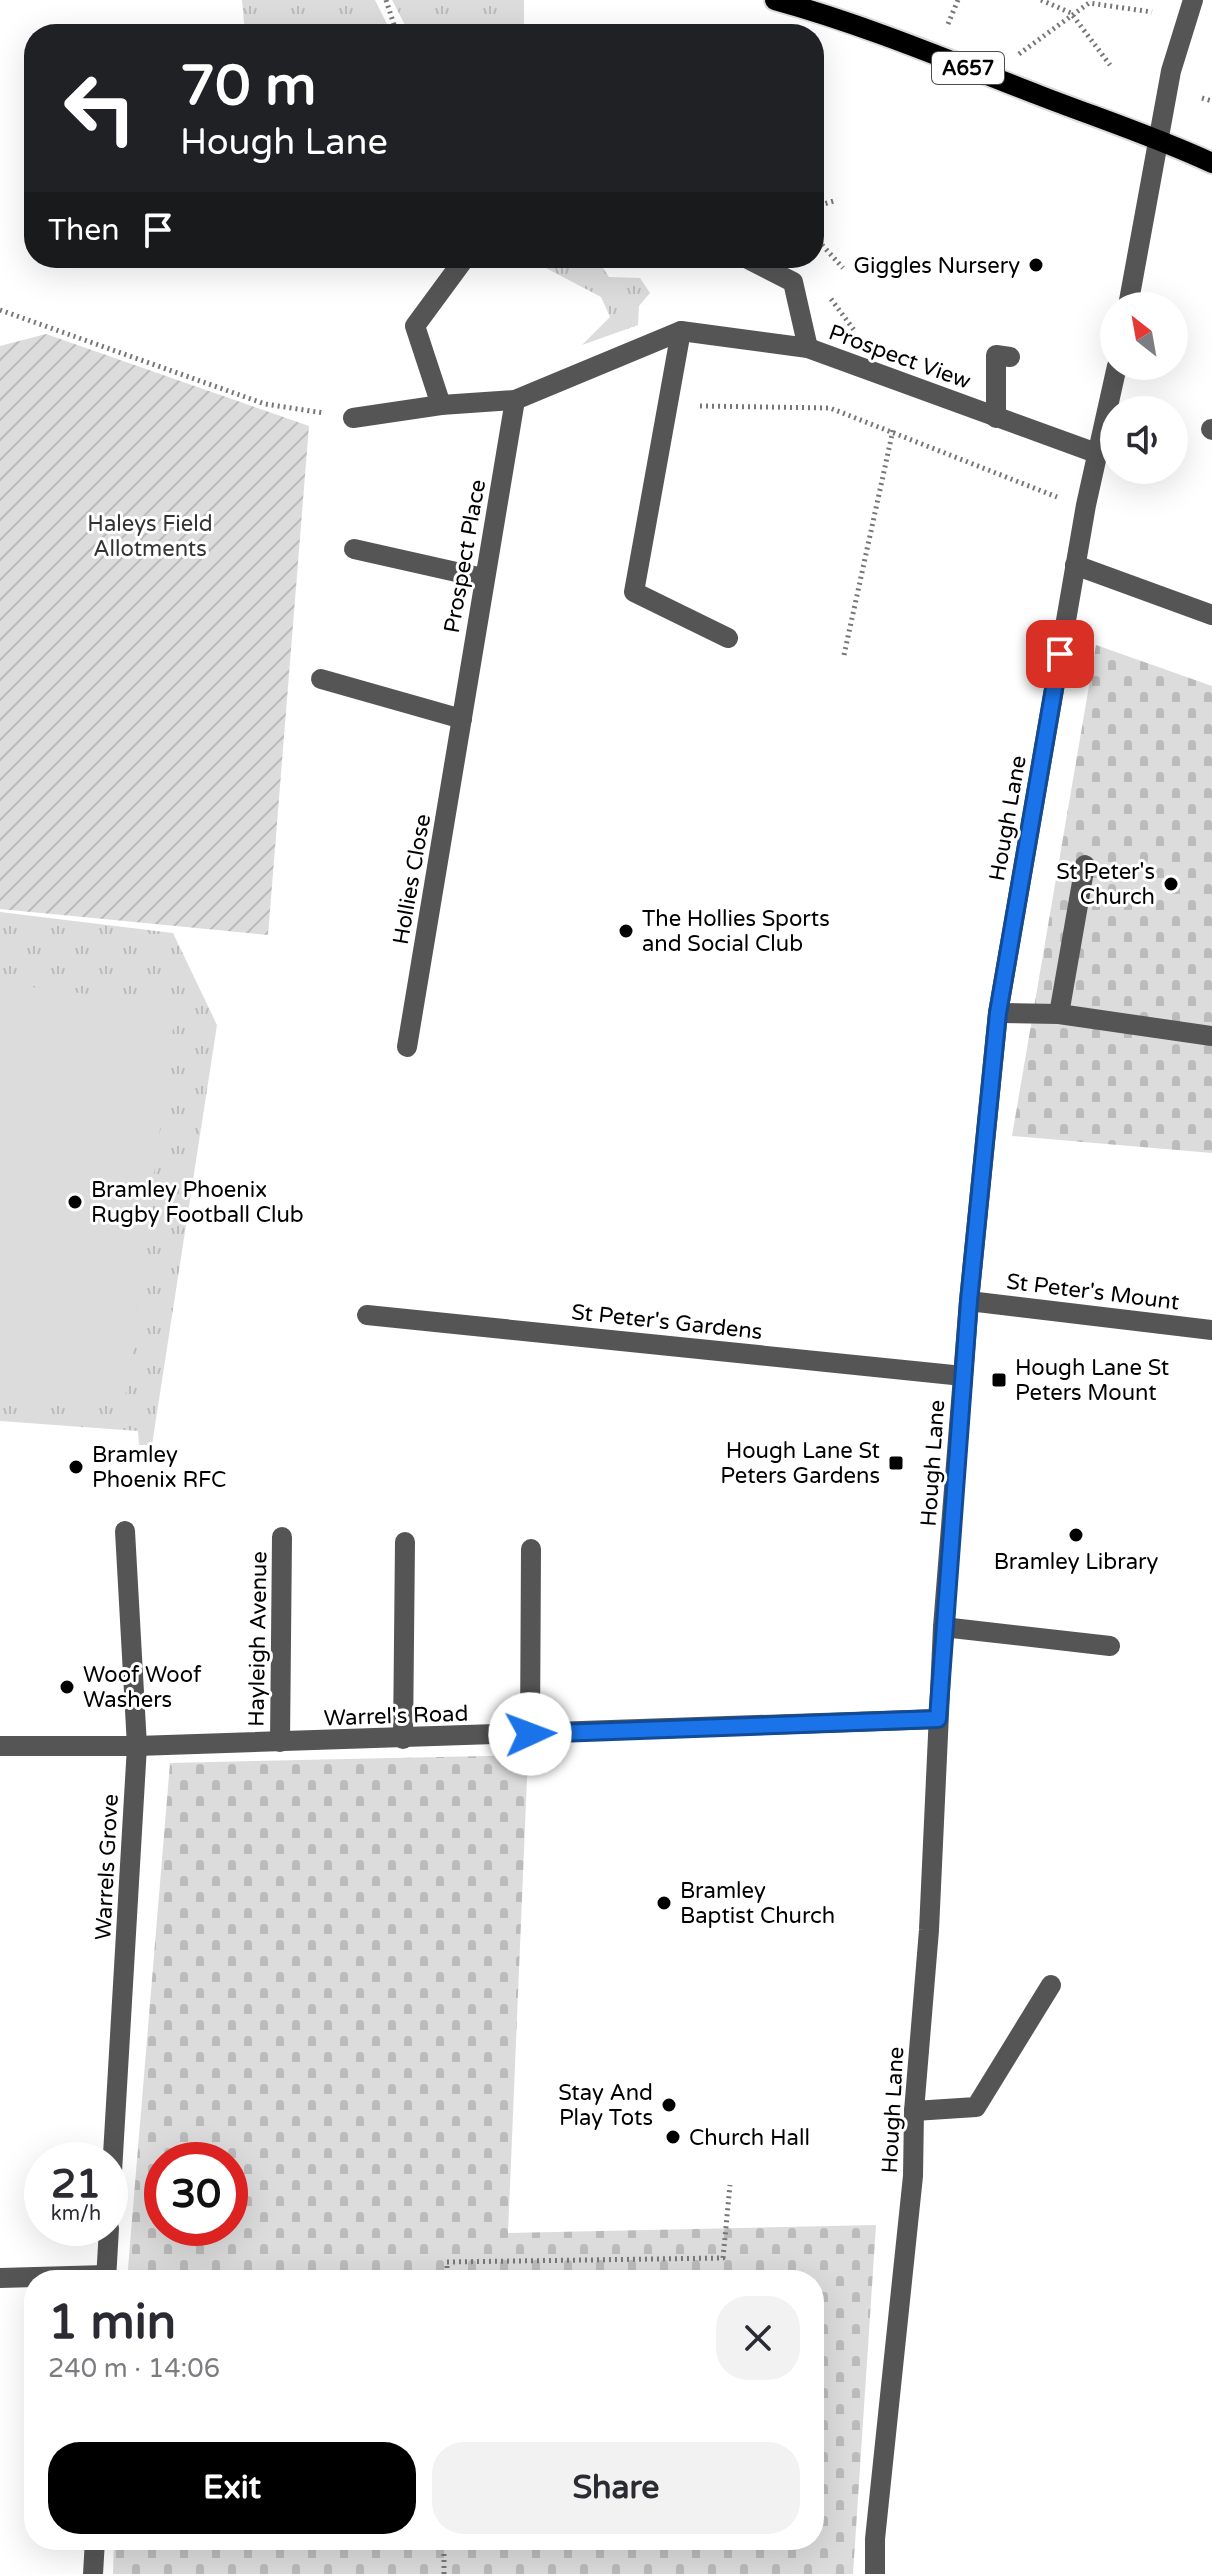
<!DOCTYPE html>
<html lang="en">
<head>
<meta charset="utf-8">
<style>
	:root { --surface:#fff; --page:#f2f2f3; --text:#2b2b33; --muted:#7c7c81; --accent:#000 }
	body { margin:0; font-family:"Varela Round",sans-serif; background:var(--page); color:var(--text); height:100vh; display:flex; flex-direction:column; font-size:30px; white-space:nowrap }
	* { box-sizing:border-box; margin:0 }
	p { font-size:26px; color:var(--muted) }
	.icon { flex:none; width:44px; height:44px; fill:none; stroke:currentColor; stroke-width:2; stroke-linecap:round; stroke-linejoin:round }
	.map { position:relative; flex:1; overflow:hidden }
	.side { position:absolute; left:24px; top:2270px; width:800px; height:280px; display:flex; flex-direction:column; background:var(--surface); border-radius:32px; box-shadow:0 8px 32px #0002 }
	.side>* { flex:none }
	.top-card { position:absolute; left:24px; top:24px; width:800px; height:244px; border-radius:32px; box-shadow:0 8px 32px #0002; background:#202124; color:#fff; overflow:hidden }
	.needle { width:52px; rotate:329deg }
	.fabs { position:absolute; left:1100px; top:292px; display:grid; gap:16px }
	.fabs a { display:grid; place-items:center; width:88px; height:88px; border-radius:50%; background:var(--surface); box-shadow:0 8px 32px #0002; font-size:40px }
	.speed { position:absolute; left:24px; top:2142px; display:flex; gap:16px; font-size:40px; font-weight:700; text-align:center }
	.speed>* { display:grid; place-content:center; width:104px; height:104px; border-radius:50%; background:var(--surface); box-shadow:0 8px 32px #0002; line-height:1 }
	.speed small { font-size:20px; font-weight:400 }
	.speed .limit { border:12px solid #d22; background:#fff; color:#111 }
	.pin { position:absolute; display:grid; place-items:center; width:68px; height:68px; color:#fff; margin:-34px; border-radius:16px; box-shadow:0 4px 12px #0006 }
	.me { position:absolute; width:88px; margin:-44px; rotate:88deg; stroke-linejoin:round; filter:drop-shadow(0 0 6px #0008) }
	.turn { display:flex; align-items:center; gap:28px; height:168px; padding:0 24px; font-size:36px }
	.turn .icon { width:104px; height:104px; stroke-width:2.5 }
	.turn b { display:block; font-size:56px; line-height:68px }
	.then { display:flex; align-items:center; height:76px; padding:0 24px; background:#0003; gap:16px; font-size:30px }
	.round { display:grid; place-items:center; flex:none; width:84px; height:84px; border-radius:32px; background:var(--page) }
	.summary { display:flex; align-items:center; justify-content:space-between; height:136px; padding:0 24px }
	h1 { font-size:48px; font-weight:700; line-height:60px }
	.button { display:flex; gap:16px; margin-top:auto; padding:16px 24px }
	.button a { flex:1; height:92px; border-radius:32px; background:var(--accent); color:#fff; font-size:32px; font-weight:700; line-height:92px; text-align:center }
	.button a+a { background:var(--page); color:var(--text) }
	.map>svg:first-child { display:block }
	.grass { fill:url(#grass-tufts) }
	.cemetery { fill:url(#cemetery-stones); fill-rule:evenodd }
	.garden { fill:url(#garden-furrows) }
	.pitch { fill:#dcdcdc }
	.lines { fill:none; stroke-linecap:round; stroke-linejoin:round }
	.major-casing { stroke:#dbdbdb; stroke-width:24 }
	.path { stroke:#777; stroke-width:5; stroke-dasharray:2 4; stroke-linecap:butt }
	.minor { stroke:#555; stroke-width:20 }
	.major { stroke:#000; stroke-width:20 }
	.route-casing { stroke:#114b97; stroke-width:20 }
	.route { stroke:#1a73e8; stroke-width:14 }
	.poi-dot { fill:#000; stroke:#fff; stroke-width:3 }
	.labels { text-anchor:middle; stroke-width:6; stroke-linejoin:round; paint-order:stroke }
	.shield { fill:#fff; stroke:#4c4c4c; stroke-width:2 }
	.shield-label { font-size:20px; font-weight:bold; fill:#000 }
	.poi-label { font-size:22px; fill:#000; stroke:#fff; text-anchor:start }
	.street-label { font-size:22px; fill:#000; stroke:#fff }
	.park-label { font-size:22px; fill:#333; stroke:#fff }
</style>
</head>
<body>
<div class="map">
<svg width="1212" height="2574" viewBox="0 0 1212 2574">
	<defs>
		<pattern id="grass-tufts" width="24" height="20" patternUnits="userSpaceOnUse" patternTransform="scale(2)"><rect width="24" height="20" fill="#dcdcdc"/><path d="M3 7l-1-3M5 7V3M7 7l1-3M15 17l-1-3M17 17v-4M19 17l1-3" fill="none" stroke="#bbb"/></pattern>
		<pattern id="cemetery-stones" width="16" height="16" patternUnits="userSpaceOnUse" patternTransform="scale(2)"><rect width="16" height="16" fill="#dcdcdc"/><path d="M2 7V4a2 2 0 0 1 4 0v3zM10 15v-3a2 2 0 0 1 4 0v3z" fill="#bbb"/></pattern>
		<pattern id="garden-furrows" width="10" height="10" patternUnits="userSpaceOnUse" patternTransform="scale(2)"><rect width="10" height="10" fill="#dcdcdc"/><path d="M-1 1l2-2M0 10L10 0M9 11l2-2" fill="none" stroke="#bbb"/></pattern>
	</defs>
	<rect width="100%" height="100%" fill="#fff"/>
	<g class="grass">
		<path d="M242,0h133l17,34h-147z"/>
		<path d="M392,0h132v34h-107l-12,-9z"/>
		<path d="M549,258h47l13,19 31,1 10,15 -11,13 -1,19 -56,20 28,-28 -9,-20 -57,-30z"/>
		<path d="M0,912l173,21 44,92 -65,420h-13l-1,-14 -138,-10z"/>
	</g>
	<g class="cemetery">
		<path d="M1096,645l116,41v467l-200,-17z"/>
		<path d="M528,1755l-20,478 368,-8 -23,349h-740l1,-34h700v-260h-687l43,-517zM162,2160h68v68h-68z"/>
	</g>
	<path class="garden" d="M46,334l263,92 -41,509 -268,-26v-563z"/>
	<path class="pitch" d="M0,983l176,22 -52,402 -124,-7z"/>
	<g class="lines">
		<defs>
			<path id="major" d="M775,0c91,25 178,62 266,96 57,22 115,41 171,67"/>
		</defs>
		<use href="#major" class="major-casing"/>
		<g class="path">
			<path d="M386,0l9,28 8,6"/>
			<path d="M1041,0l30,13 39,52"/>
			<path d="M948,24l10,-24"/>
			<path d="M1019,54l70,-51 63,9"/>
			<path d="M1202,98l10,3"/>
			<path d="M814,207l23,-7"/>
			<path d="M814,236l29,32"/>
			<path d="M831,299l23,31"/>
			<path d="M0,310l265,94 59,9"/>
			<path d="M700,406l130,2 227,89"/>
			<path d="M844,655l49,-225"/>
			<path d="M447,2280v-18l276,-4 7,-73"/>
			<path d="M444,2574v-34"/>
		</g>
		<g class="minor">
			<path d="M746,258l47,24 15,66"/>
			<path d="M1128,306l43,-235 22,-71"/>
			<path d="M681,331l-47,261 94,46"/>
			<path d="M441,405l-26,-79 50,-68"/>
			<path d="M353,418l88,-13 74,-5 166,-69 127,17 288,105"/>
			<path d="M996,418v-63l14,2"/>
			<path d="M1211,429l1,1"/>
			<path d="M354,549l129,29"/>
			<path d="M1075,565l137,50"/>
			<path d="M321,679l141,40"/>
			<path d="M998,1013l61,1 153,22"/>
			<path d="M1059,1014l26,-149"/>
			<path d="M407,1047l108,-647"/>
			<path d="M969,1301l243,29"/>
			<path d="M367,1315l596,61"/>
			<path d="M943,1627l167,19"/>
			<path d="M530,1734l1,-185"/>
			<path d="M403,1739l2,-197"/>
			<path d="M280,1742l2,-205"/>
			<path d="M0,1746h137l801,-27"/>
			<path d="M914,2111l62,-4 75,-122"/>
			<path d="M110,2206l27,-460 -12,-215"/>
			<path d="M0,2278l106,-3"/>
			<path d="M106,2280l3,-52"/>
			<path d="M93,2574l2,-34"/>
			<path d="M875,2574v-35l38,-363 1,-65 15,-181 14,-303 26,-326 29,-288 88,-508 31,-139"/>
		</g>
		<use href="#major" class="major"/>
	</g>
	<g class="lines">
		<defs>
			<path id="route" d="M530,1734l408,-15 31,-418 29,-288 62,-359"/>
		</defs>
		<use href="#route" class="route-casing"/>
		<use href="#route" class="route"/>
	</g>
	<g class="poi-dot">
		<circle cx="1036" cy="265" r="8"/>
		<circle cx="1171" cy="884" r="8"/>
		<circle cx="626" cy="931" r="8"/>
		<circle cx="75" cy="1202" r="8"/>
		<rect x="991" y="1372" width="16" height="16" rx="4"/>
		<rect x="888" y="1455" width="16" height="16" rx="4"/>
		<circle cx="76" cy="1467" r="8"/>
		<circle cx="1076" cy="1535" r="8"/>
		<circle cx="67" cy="1687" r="8"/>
		<circle cx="664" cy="1903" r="8"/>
		<circle cx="669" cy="2105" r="8"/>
		<circle cx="673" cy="2137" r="8"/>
	</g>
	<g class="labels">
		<rect class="shield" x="932" y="52" width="72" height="32" rx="6"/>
		<g class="shield-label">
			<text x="968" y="75">A657</text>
		</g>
		<g class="poi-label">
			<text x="1020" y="273" text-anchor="end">Giggles Nursery</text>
			<text x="1155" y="879" text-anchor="end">St Peter's<tspan x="1155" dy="25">Church</tspan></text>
			<text x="642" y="926">The Hollies Sports<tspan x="642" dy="25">and Social Club</tspan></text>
			<text x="91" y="1197">Bramley Phoenix<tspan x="91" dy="25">Rugby Football Club</tspan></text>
			<text x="1015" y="1375">Hough Lane St<tspan x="1015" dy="25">Peters Mount</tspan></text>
			<text x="880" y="1458" text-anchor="end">Hough Lane St<tspan x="880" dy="25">Peters Gardens</tspan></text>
			<text x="92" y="1462">Bramley<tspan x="92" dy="25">Phoenix RFC</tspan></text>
			<text x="1076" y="1569" text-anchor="middle">Bramley Library</text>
			<text x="83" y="1682">Woof Woof<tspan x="83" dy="25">Washers</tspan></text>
			<text x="680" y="1898">Bramley<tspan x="680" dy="25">Baptist Church</tspan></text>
			<text x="653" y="2100" text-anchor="end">Stay And<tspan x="653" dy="25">Play Tots</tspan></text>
			<text x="689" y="2145">Church Hall</text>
		</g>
		<g class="street-label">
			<text transform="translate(900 356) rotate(20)" y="8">Prospect View</text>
			<text transform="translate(464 556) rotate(-80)" y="8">Prospect Place</text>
			<text transform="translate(1007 818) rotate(-80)" y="8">Hough Lane</text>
			<text transform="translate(411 879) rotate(-80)" y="8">Hollies Close</text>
			<text transform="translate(1093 1291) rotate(7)" y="8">St Peter's Mount</text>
			<text transform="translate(667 1321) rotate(6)" y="8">St Peter's Gardens</text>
			<text transform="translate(932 1463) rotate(-86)" y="8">Hough Lane</text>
			<text transform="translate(257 1639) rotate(-89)" y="8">Hayleigh Avenue</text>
			<text transform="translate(396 1715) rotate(-2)" y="8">Warrel's Road</text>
			<text transform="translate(106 1867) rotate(-87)" y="8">Warrels Grove</text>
			<text transform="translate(892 2110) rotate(-87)" y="8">Hough Lane</text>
		</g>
		<g class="park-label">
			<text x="150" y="531">Haleys Field<tspan x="150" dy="25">Allotments</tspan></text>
		</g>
	</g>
</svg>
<div class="fabs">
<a><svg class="needle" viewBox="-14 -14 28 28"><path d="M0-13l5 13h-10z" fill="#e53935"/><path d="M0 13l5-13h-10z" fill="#7c7c81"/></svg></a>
<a><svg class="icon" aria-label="sound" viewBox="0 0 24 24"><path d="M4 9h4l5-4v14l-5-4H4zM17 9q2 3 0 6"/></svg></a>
</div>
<div class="speed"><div>21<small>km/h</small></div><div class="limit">30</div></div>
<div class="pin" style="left:1060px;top:654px;background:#d93025"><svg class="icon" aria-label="arrive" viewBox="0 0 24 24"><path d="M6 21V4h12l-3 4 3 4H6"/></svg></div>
<svg class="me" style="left:530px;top:1734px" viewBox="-20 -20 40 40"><circle r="19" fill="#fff"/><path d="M0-13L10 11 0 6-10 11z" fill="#1a73e8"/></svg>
<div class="top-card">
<div class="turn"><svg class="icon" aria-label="left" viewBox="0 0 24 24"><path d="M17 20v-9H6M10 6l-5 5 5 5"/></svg><div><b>70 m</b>Hough Lane</div></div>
<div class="then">Then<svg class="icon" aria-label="arrive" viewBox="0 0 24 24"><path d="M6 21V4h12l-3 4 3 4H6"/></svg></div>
</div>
<section class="side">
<div class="summary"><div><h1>1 min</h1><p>240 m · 14:06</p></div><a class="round"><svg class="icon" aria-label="close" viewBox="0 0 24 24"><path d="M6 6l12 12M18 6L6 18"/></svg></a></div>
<div class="button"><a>Exit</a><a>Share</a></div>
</section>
</div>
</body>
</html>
